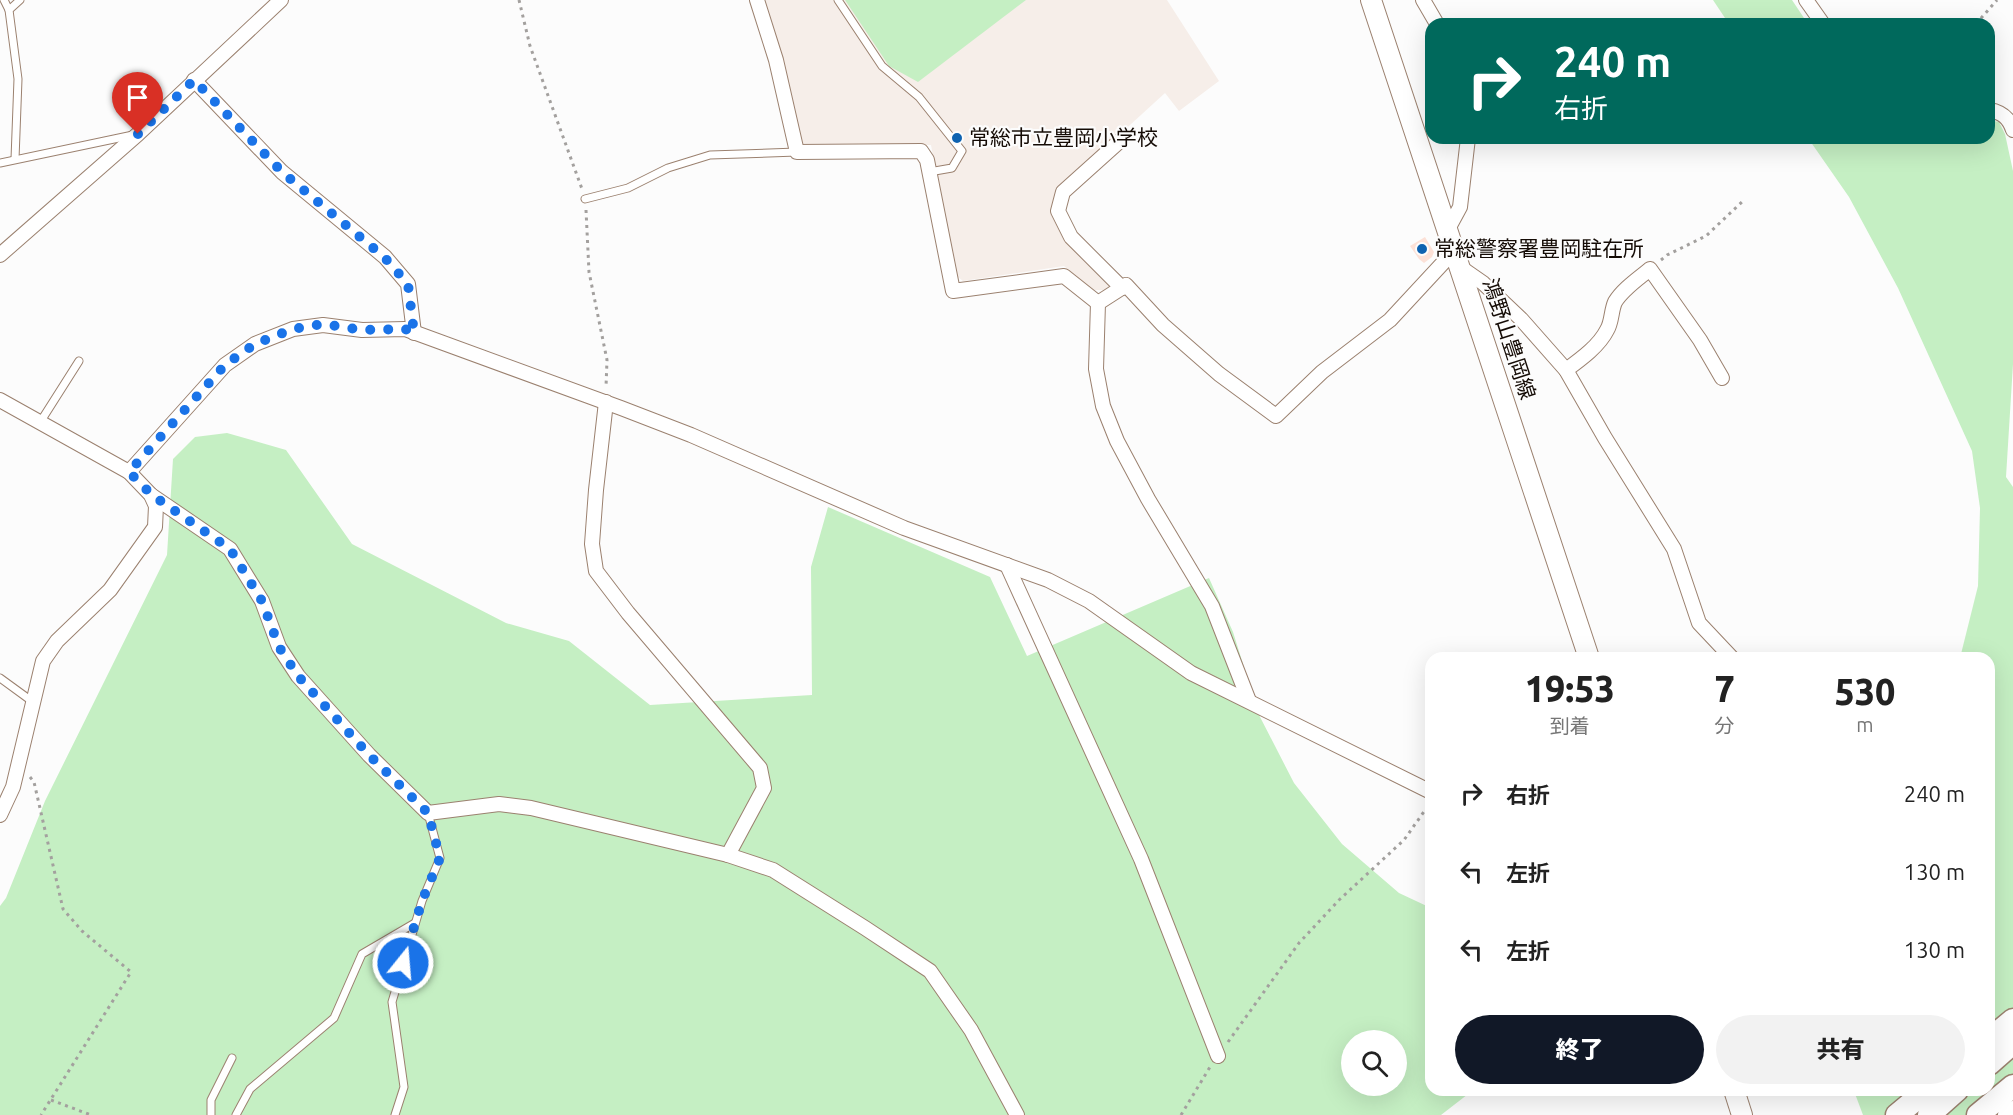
<!DOCTYPE html>
<html lang="ja">
<head>
<meta charset="utf-8">
<style>
	:root { --surface:#fff; --page:#f2f2f2; --text:#222; --muted:#767676; --accent:#111827 }
	body { margin:0; font-family:Ubuntu,"Noto Sans JP",sans-serif; background:var(--page); color:var(--text); height:100vh; display:flex; flex-direction:column; font-size:22px; white-space:nowrap }
	* { box-sizing:border-box; margin:0 }
	p { font-size:20px; color:var(--muted) }
	.icon { flex:none; width:33px; height:33px; fill:none; stroke:currentColor; stroke-width:2; stroke-linecap:round; stroke-linejoin:round }
	.map { position:relative; flex:1; overflow:hidden }
	.panel { position:absolute; left:1425px; top:652px; width:570px; height:444px; display:flex; flex-direction:column; background:var(--surface); border-radius:18px; box-shadow:0 6px 24px #0002 }
	.panel>* { flex:none }
	.guide { position:absolute; left:1425px; top:18px; width:570px; height:126px; border-radius:18px; box-shadow:0 6px 24px #0002; background:#00695c; color:#fff; overflow:hidden }
	.fabs { position:absolute; left:1341px; top:1030px; display:grid; gap:12px }
	.fabs a { display:grid; place-items:center; width:66px; height:66px; border-radius:50%; background:var(--surface); box-shadow:0 6px 24px #0002; font-size:30px }
	.pin { position:absolute; display:grid; place-items:center; width:51px; height:51px; color:#fff; margin:-62px -26px; border-radius:50% 50% 50% 0; rotate:-45deg; box-shadow:0 0 6px #0007 }
	.pin .icon { rotate:45deg }
	.me { position:absolute; width:66px; margin:-33px; rotate:17deg; stroke-linejoin:round; filter:drop-shadow(0 0 4px #0008) }
	.turn { display:flex; align-items:center; gap:21px; height:126px; padding:0 30px; font-size:27px }
	.turn .icon { width:78px; height:78px; stroke-width:2.5 }
	.turn b { display:block; font-size:42px; line-height:51px }
	.eta { display:flex; justify-content:space-evenly; align-items:center; height:102px; text-align:center }
	.eta b { font-size:36px; font-weight:800; line-height:42px }
	.primary-button { display:flex; gap:12px; margin-top:auto; padding:12px 30px }
	.primary-button a { flex:1; height:69px; border-radius:36px; background:var(--accent); color:#fff; font-size:24px; font-weight:800; line-height:69px; text-align:center }
	.primary-button a+a { background:var(--page); color:var(--text) }
	ul { padding:0; list-style:none }
	li { display:flex; align-items:center; gap:18px; height:78px; padding:0 30px }
	li div { flex:1 }
	li b { display:block; font-size:22px }
	li em { font-style:normal }
	.map>svg:first-child { display:block }
	.built { fill:#f6eee9 }
	.green { fill:#c5efc3; fill-rule:evenodd }
	.building { fill:#fce1d7 }
	.lines { fill:none; stroke-linecap:round; stroke-linejoin:round }
	.service-casing { stroke:#9b816f; stroke-width:9 }
	.minor-casing { stroke:#9b816f; stroke-width:16 }
	.secondary-casing { stroke:#9b816f; stroke-width:22 }
	.trunk-casing { stroke:#9b816f; stroke-width:25 }
	.path { stroke:#a3a09e; stroke-width:3; stroke-dasharray:3 4.5; stroke-linecap:butt }
	.service { stroke:#fff; stroke-width:7 }
	.minor { stroke:#fff; stroke-width:14 }
	.secondary { stroke:#fff; stroke-width:20 }
	.trunk { stroke:#fff; stroke-width:22 }
	.route { stroke:#1a73e8; stroke-width:10; stroke-dasharray:0 18 }
	.poi-dot { fill:#0e62b0; stroke:#fcfcfc; stroke-width:2 }
	.labels { text-anchor:middle; stroke-width:4.5; stroke-linejoin:round; paint-order:stroke }
	.poi-label { font-size:21px; fill:#140b05; stroke:#fcfcfc; text-anchor:start }
	.street-label { font-size:21px; fill:#140b05; stroke:#fcfcfc }
</style>
</head>
<body>
<div class="map">
<svg width="2013" height="1115" viewBox="0 0 2013 1115">
	<rect width="100%" height="100%" fill="#fcfcfc"/>
	<path class="built" d="M759,0h408l52,81 -40,30 -14,-18 -105,96 -6,12 59,85 -10,4h-11l-28,-24 -101,15 -9,-7 -23,-129 -129,1z"/>
	<g class="green">
		<path d="M845,0h181l-108,82 -29,-16z"/>
		<path d="M1713,0h79l16,24h-79z"/>
		<path d="M1989,120l10,2 6,12 8,37v193l-7,113 7,10v628h-150l-9,-24 135,-1v-432h-29l18,-72 2,-78 -8,-57 -74,-163 -49,-91 -41,-59h181z"/>
		<path d="M227,433l59,17 66,94 154,79 63,18 81,64 162,-10 -1,-128 17,-60 162,70 37,79 182,-78 24,54 26,83 35,68 48,61 57,49 32,15v182l41,1 -31,24h-1441v-209l6,-8 39,-97 122,-246 6,-96 22,-22zM1352,1041h44v45h-44z"/>
	</g>
	<path class="building" d="M1425,237l9,15 -2,5 -8,6 -5,-4 -9,-13z"/>
	<g class="lines">
		<defs>
			<g id="service">
				<path d="M4,0l5,10"/>
				<path d="M838,0l44,66 37,31 43,54 -10,17 -23,4"/>
				<path d="M15,159l3,-80 -9,-69 11,-10"/>
				<path d="M0,163l133,-28"/>
				<path d="M585,199l43,-11 40,-20 42,-13 87,-3"/>
				<path d="M39,424l40,-63"/>
				<path d="M0,678l33,24"/>
				<path d="M211,1115v-15l21,-42"/>
				<path d="M236,1115l14,-26 84,-71 28,-64 53,-31"/>
				<path d="M395,1115l9,-28 -12,-85 30,-101 18,-43 -12,-45"/>
			</g>
			<g id="minor">
				<path d="M757,0l19,60 21,92 124,-1 6,9 26,131 111,-15 34,27"/>
				<path d="M1423,0l14,24"/>
				<path d="M1806,0l17,24"/>
				<path d="M194,80l88,92 103,85 23,27 6,49"/>
				<path d="M1989,110c13,2 20,8 24,20"/>
				<path d="M1122,139l-59,53 -5,19 13,26 51,51"/>
				<path d="M1447,231l13,-24 8,-69"/>
				<path d="M0,255l138,-121 143,-134"/>
				<path d="M1460,267l23,16 38,36 45,51 39,68 69,111 25,74 33,35"/>
				<path d="M1098,303l28,-18 37,40 56,49 57,42 46,-44 68,-52 64,-69"/>
				<path d="M1098,303l-2,66 7,37 14,35 31,58 64,107 37,95"/>
				<path d="M1566,370c15,-11 33,-24 41,-40 5,-8 4,-19 8,-28 8,-13 23,-23 35,-33l50,71 22,38"/>
				<path d="M0,400l129,72 22,23 5,11 -1,21 -45,63 -53,51 -14,20 -30,126 -13,28"/>
				<path d="M606,402l-10,88 -4,54 4,27 32,42 132,155 4,20 -36,67"/>
				<path d="M129,472l96,-107 30,-21 38,-15 30,-4 39,5 43,-1 216,79 70,27 213,93 144,52 41,21 102,72 240,119"/>
				<path d="M151,495l79,54 32,52 17,46 19,29 71,79 59,58 71,-9 32,4 197,47 45,15 92,58 65,43 41,59 46,85"/>
				<path d="M1007,565l134,294 77,197"/>
			</g>
			<g id="secondary">
				<path d="M1371,0l218,658"/>
				<path d="M1734,1090l8,25"/>
			</g>
			<g id="trunk">
				<path d="M1989,1040l24,-20"/>
				<path d="M1989,1064l24,-21"/>
				<path d="M1897,1115l30,-25"/>
				<path d="M1929,1115l28,-25"/>
				<path d="M1978,1115l35,-29"/>
				<path d="M2009,1115l4,-3"/>
			</g>
		</defs>
		<use href="#service" class="service-casing"/>
		<use href="#minor" class="minor-casing"/>
		<use href="#secondary" class="secondary-casing"/>
		<use href="#trunk" class="trunk-casing"/>
		<g class="path">
			<path d="M519,0l11,46 52,143"/>
			<path d="M1976,24l21,-24"/>
			<path d="M586,210l3,62 18,88 -1,27"/>
			<path d="M1661,260l6,-5 39,-19 38,-36"/>
			<path d="M30,777l4,5 29,127 19,22 49,41 -90,143"/>
			<path d="M1228,1042l71,-99 40,-43 65,-60 24,-34"/>
			<path d="M51,1100l40,15"/>
			<path d="M1181,1115l29,-48"/>
		</g>
		<use href="#service" class="service"/>
		<use href="#minor" class="minor"/>
		<use href="#secondary" class="secondary"/>
		<use href="#trunk" class="trunk"/>
	</g>
	<g class="lines">
		<path class="route" d="M138,134l56,-54 88,92 102,85 24,27 6,49 -9,-4 -43,1 -39,-6 -30,5 -38,15 -30,21 -96,107 23,23 78,54 32,52 17,46 19,29 71,79 59,58 12,45 -18,43 -19,62"/>
	</g>
	<g class="poi-dot">
		<circle cx="957" cy="138" r="6"/>
		<circle cx="1422" cy="249" r="6"/>
	</g>
	<g class="labels">
		<g class="poi-label">
			<text x="969" y="145">常総市立豊岡小学校</text>
			<text x="1434" y="256">常総警察署豊岡駐在所</text>
		</g>
		<g class="street-label">
			<text transform="translate(1509 339) rotate(72)" y="7">鴻野山豊岡線</text>
		</g>
	</g>
</svg>
<div class="fabs">
<a><svg class="icon" aria-label="search" viewBox="0 0 24 24"><circle cx="10" cy="10" r="6"/><path d="M15 15l6 6"/></svg></a>
</div>
<div class="pin" style="left:138px;top:134px;background:#d93025"><svg class="icon" aria-label="arrive" viewBox="0 0 24 24"><path d="M6 21V4h12l-3 4 3 4H6"/></svg></div>
<svg class="me" style="left:403px;top:963px" viewBox="-20 -20 40 40"><circle r="17" fill="#1a73e8" stroke="#fff" stroke-width="3"/><path d="M0-11L8 9 0 5-8 9z" fill="#fff"/></svg>
<div class="guide">
<div class="turn"><svg class="icon" aria-label="right" viewBox="0 0 24 24"><path d="M7 20v-9h11M14 6l5 5-5 5"/></svg><div><b>240 m</b>右折</div></div>
</div>
<section class="panel">
<div class="eta">
<div><b>19:53</b><p>到着</p></div>
<div><b>7</b><p>分</p></div>
<div><b>530</b><p>m</p></div>
</div>
<ul>
<li><svg class="icon" aria-label="right" viewBox="0 0 24 24"><path d="M7 20v-9h11M14 6l5 5-5 5"/></svg><div><b>右折</b></div><em>240 m</em></li>
<li><svg class="icon" aria-label="left" viewBox="0 0 24 24"><path d="M17 20v-9H6M10 6l-5 5 5 5"/></svg><div><b>左折</b></div><em>130 m</em></li>
<li><svg class="icon" aria-label="left" viewBox="0 0 24 24"><path d="M17 20v-9H6M10 6l-5 5 5 5"/></svg><div><b>左折</b></div><em>130 m</em></li>
</ul>
<div class="primary-button"><a>終了</a><a>共有</a></div>
</section>
</div>
</body>
</html>
